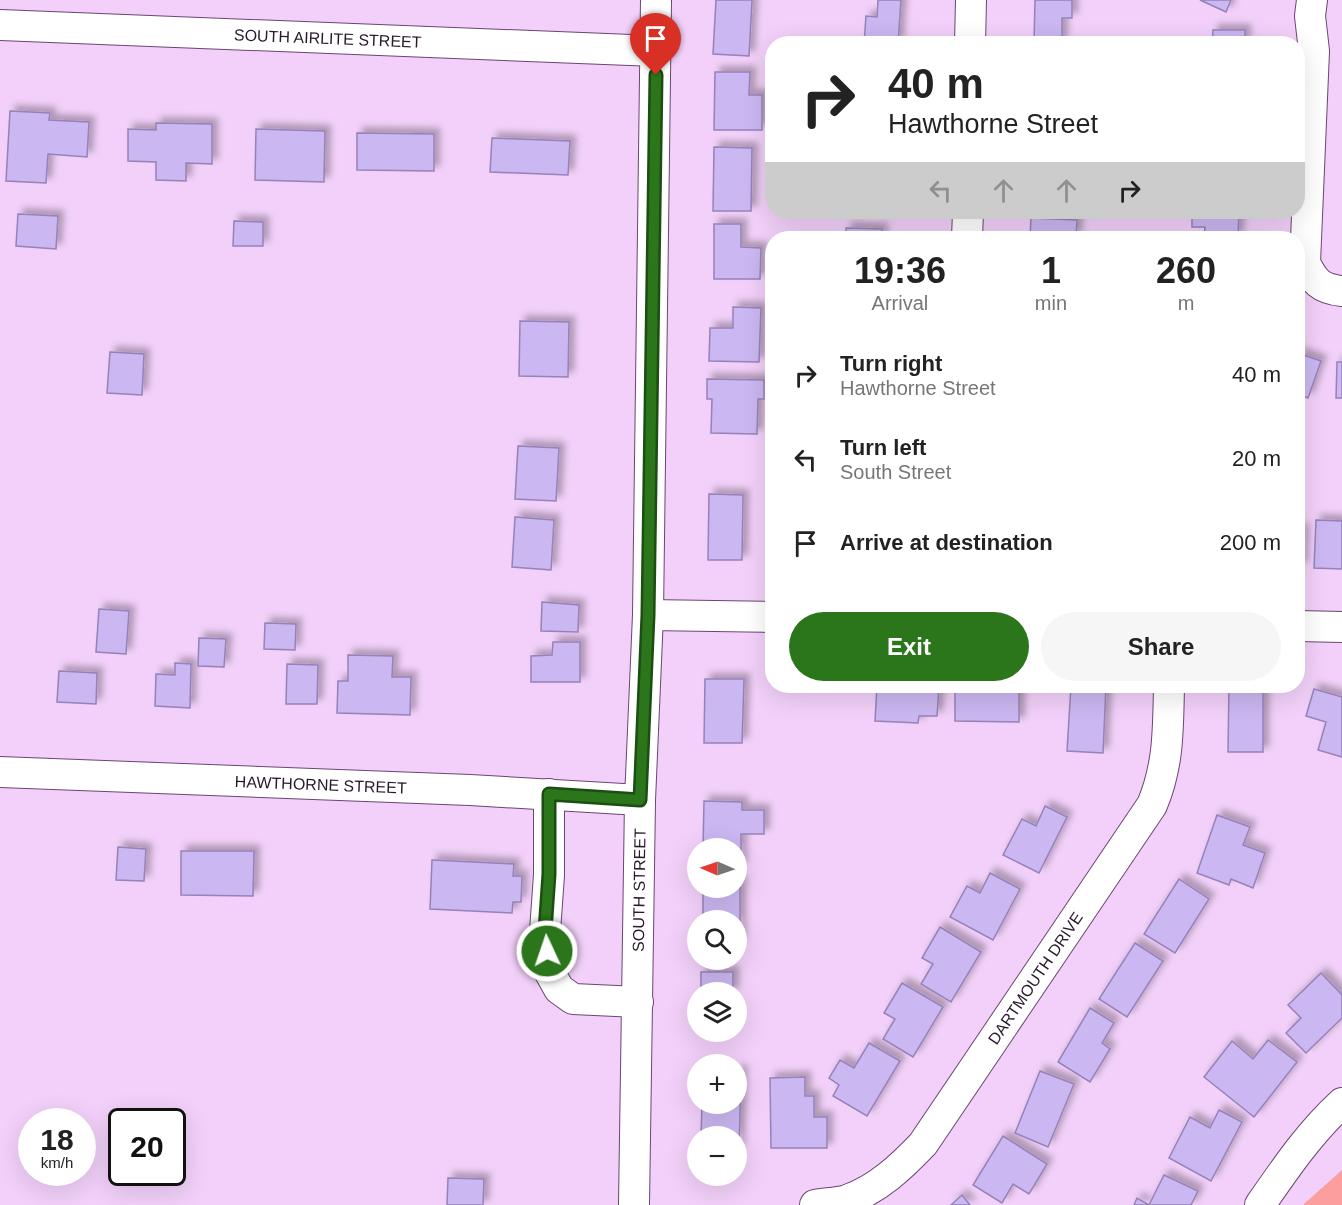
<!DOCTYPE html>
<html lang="en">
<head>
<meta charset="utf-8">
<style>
	:root { --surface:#fff; --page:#f6f6f6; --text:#222; --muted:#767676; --accent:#2b761b }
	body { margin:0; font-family:Arial,sans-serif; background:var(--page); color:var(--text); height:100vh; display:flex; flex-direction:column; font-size:22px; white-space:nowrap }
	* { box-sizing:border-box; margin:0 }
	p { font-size:20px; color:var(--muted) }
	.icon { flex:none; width:33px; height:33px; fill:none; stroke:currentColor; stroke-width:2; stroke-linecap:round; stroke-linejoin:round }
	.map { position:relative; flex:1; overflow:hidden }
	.sheet { position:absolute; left:765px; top:231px; width:540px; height:462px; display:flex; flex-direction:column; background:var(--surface); border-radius:24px; box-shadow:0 6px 24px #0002 }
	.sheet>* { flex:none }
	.guide { position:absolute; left:765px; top:36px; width:540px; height:183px; border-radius:24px; box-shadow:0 6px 24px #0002; background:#fff; color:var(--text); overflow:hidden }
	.needle { width:39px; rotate:272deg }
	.tools { position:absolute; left:687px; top:838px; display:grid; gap:12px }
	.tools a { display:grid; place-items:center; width:60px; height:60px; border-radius:50%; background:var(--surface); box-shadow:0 6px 24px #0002; font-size:30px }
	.speed { position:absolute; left:18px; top:1108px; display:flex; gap:12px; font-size:30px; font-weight:700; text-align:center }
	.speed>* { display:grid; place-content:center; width:78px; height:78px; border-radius:50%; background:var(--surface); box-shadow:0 6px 24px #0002; line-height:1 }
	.speed small { font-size:15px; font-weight:400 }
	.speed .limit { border:3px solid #111; border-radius:9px; background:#fff; color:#111 }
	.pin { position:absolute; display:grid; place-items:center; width:51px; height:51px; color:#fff; margin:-62px -26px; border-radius:50% 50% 50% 0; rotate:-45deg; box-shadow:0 0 6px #0007 }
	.pin .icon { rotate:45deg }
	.me { position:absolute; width:66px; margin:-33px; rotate:357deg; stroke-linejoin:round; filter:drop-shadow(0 0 4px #0008) }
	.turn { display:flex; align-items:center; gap:21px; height:126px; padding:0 24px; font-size:27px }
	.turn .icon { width:78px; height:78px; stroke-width:2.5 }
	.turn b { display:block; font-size:42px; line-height:51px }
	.lanes { display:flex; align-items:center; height:57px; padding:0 24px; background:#0003; justify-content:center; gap:30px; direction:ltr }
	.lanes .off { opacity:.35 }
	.eta { display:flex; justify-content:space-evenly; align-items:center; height:102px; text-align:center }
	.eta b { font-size:36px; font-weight:600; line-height:42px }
	.cta { display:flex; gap:12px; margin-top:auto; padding:12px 24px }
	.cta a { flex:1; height:69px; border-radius:36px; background:var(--accent); color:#fff; font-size:24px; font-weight:600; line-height:69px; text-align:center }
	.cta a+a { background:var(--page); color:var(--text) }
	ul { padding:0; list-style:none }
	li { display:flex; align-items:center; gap:18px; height:84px; padding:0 24px }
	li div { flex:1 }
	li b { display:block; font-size:22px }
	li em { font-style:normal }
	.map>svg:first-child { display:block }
	.green { fill:#fb9e9d }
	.building { fill:#cbb7f1; stroke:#9682b9; stroke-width:1.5; filter:url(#shadow) }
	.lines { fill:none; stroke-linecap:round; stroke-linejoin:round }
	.minor-casing { stroke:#6b4672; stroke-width:32 }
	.minor { stroke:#fff; stroke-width:30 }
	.route-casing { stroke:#1c4d12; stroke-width:15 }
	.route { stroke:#2b761b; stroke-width:10 }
	.labels { text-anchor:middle; stroke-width:5; stroke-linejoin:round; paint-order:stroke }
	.street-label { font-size:16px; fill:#28192b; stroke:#f5e4f9 }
</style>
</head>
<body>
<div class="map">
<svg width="1342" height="1205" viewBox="0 0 1342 1205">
	<defs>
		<filter id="shadow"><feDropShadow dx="5.5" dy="-5.5" stdDeviation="3" flood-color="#0004"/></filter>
	</defs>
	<rect width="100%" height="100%" fill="#f2d0f9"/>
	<path class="green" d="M1342,1170v35h-38v-1z"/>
	<g class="building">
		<path d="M716,0h36l-3,56 -36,-2z"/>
		<path d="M878,0h23l-3,44h-34l2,-28 11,1z"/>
		<path d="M1035,0h37v18h-10v26h-28z"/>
		<path d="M1200,0h31l-5,12z"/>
		<path d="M1213,30h32v14h-33z"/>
		<path d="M715,72h35l-1,23h13v35h-48z"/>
		<path d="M10,111l40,2 -1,7 40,2 -2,35 -39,-3 -2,29 -40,-2z"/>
		<path d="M156,123l56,1v40l-26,-1v18l-30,-1v-18l-28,-1v-32l28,1z"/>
		<path d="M256,129l69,2 -1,51 -69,-2z"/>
		<path d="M357,133l77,1v37l-77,-1z"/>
		<path d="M492,138l78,3 -2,34 -78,-3z"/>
		<path d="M714,147l38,1 -1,63h-38z"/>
		<path d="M870,212h38v2l-38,-1z"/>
		<path d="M1192,212h47l-1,26h-34l1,-11h-13z"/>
		<path d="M18,214l40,2 -2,33 -40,-3z"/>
		<path d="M1031,218l46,2 -1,18h-46z"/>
		<path d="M234,221l29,1v24h-30z"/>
		<path d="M714,224h27v23l20,1 -1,31h-46z"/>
		<path d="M846,228l36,1v9h-36z"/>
		<path d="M733,307l28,1 -2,54 -50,-1 1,-33h23z"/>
		<path d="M520,321l49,1 -1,55 -49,-1z"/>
		<path d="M110,352l34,2 -2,41 -35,-2z"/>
		<path d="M1298,353l23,8 -13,37 -10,-4z"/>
		<path d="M1337,362h5v36h-6z"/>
		<path d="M707,379l57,1v19h-6l-1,35 -46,-1 1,-34h-5z"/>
		<path d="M518,446l41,2 -3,53 -41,-2z"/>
		<path d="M709,494l34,1 -1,65h-34z"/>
		<path d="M515,517l39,3 -3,50 -39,-3z"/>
		<path d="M1316,520l26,1v48l-28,-1z"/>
		<path d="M1298,529h5l-1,38h-4z"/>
		<path d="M542,602l37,3 -1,27 -37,-1z"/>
		<path d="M99,609l30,2 -3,43 -30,-2z"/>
		<path d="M265,623l31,1 -1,26 -31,-1z"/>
		<path d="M199,638l27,1 -2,28 -26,-1z"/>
		<path d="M553,642h27v40h-49v-26l21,-1z"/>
		<path d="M348,655l45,1 -1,21h19l-1,38 -73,-2 1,-32h10z"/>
		<path d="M175,663l16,1 -1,44 -35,-2 1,-32 19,1z"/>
		<path d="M287,664l31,1 -1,39h-31z"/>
		<path d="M59,671l38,2 -1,31 -39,-2z"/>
		<path d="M705,679h39l-2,64h-38z"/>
		<path d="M877,686h62l-2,30h-18l-1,7 -43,-2z"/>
		<path d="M955,686h64v36l-64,-1z"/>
		<path d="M1071,686h35l-3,67 -36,-2z"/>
		<path d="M1229,686l34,1v65h-35z"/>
		<path d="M1314,689l28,8v60l-24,-7 8,-28 -20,-6z"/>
		<path d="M704,801l38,1v8h22v24h-23v33h-5v-18h-33z"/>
		<path d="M1045,806l22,11 -28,56 -36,-18 19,-36 14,7z"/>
		<path d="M1217,815l33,12 -7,18 22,8 -12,35 -22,-9 -2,6 -32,-12z"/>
		<path d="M118,847l28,2 -2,32 -28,-1z"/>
		<path d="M181,851h73l-1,45 -72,-1z"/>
		<path d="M432,860l82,4 -1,12h9l-1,26h-8l-1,11 -82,-4z"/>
		<path d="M990,873l30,16 -27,51 -43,-23 17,-31 13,7z"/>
		<path d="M1179,879l30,20 -34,54 -31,-19z"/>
		<path d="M736,881h4v62h-4v-22h-33v-33h33z"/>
		<path d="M940,927l41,25 -30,50 -30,-18 12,-20 -11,-6z"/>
		<path d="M1135,943l28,18 -36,56 -28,-18z"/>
		<rect x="701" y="972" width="32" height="21"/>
		<path d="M1321,973l21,22v23l-36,35 -20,-20 15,-15 -13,-13z"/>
		<path d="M902,983l41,24 -30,50 -30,-18 12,-20 -11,-6z"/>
		<path d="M1090,1008l24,15 -12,20 8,6 -20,33 -32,-20z"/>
		<path d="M1268,1040l29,22 -43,55 -50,-40 28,-36 21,18z"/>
		<path d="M869,1043l31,18 -33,55 -34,-20 6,-11 -10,-7 11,-18 14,8z"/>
		<path d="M736,1071h5l-2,79h-3v-13h-35l1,-33h34z"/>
		<path d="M1040,1071l34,13 -26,63 -33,-14z"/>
		<path d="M805,1077v19h9v21h13v31h-56l-1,-70z"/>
		<path d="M1219,1110l23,12 -31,59 -42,-23 21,-41 20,11z"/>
		<path d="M1003,1136l44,28 -18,30 -16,-10 -11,19 -29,-18z"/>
		<path d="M1164,1175l34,16 -7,14h-57l3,-7 12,7z"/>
		<path d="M448,1178l36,1 -1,26h-36z"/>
		<path d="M962,1195l8,10h-19z"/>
	</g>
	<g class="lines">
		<defs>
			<g id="minor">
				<path d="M1312,0l-2,16 4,35 -9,212c9,18 15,26 37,28"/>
				<path id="s1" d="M0,25l656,26"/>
				<path d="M970,44l1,-44"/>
				<path d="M967,238l1,-26"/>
				<path d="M648,615l124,2"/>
				<path d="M1298,626l44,1"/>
				<path id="s2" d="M0,772l470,18 170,10"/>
				<path d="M549,794v81l-4,56 4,40 10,18 14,10 65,3"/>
				<path id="s3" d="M634,1205l6,-405 8,-185 8,-615"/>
				<path id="s4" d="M815,1205c10,-2 22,-2 32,-5 31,-11 54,-33 76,-56l229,-339c17,-40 16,-77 17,-119"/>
				<path d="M1260,1205c25,-36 50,-73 82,-102"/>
			</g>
		</defs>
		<use href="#minor" class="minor-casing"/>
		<use href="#minor" class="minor"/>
	</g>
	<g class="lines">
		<defs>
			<path id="route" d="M547,951l-2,-20 4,-57v-80l91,6 8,-185 8,-540"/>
		</defs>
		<use href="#route" class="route-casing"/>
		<use href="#route" class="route"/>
	</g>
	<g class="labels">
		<g class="street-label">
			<text dy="6" stroke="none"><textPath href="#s1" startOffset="328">SOUTH AIRLITE STREET</textPath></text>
			<text dy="6" stroke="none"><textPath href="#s2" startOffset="321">HAWTHORNE STREET</textPath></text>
			<text dy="6" stroke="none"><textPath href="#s3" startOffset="315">SOUTH STREET</textPath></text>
			<text dy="6" stroke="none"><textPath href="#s4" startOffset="328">DARTMOUTH DRIVE</textPath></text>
		</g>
	</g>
</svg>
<div class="tools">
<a><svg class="needle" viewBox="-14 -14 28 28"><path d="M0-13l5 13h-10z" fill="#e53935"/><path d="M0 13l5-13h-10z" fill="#767676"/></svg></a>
<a><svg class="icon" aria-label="search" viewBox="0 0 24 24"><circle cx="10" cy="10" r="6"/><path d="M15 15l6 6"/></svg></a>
<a><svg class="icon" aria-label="layers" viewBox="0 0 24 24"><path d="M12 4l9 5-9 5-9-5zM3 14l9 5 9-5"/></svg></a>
<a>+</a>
<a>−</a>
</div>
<div class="speed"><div>18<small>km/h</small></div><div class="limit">20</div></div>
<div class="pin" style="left:656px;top:75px;background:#d93025"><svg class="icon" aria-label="arrive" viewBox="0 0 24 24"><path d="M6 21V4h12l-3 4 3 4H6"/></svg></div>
<svg class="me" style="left:547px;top:951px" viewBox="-20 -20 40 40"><circle r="17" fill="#2b761b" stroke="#fff" stroke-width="3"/><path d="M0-11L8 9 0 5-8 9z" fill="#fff"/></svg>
<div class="guide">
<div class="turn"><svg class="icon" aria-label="right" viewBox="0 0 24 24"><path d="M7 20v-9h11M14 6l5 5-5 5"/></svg><div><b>40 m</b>Hawthorne Street</div></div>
<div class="lanes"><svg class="icon off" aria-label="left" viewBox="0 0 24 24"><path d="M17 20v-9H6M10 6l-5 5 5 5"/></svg><svg class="icon off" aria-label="ahead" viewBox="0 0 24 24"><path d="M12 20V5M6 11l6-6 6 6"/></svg><svg class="icon off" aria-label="ahead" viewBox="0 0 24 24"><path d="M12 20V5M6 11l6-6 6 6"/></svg><svg class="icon" aria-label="right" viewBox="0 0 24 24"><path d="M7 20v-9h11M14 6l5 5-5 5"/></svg></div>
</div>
<section class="sheet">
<div class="eta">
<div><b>19:36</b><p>Arrival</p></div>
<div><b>1</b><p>min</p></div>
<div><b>260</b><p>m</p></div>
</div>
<ul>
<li><svg class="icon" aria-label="right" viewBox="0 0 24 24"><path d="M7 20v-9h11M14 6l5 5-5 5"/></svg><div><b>Turn right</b><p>Hawthorne Street</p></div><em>40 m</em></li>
<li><svg class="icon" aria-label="left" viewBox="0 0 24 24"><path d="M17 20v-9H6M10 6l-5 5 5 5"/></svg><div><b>Turn left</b><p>South Street</p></div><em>20 m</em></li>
<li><svg class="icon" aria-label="arrive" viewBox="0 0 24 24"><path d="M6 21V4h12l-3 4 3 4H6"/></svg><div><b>Arrive at destination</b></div><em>200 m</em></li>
</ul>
<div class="cta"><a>Exit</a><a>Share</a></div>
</section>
</div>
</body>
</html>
